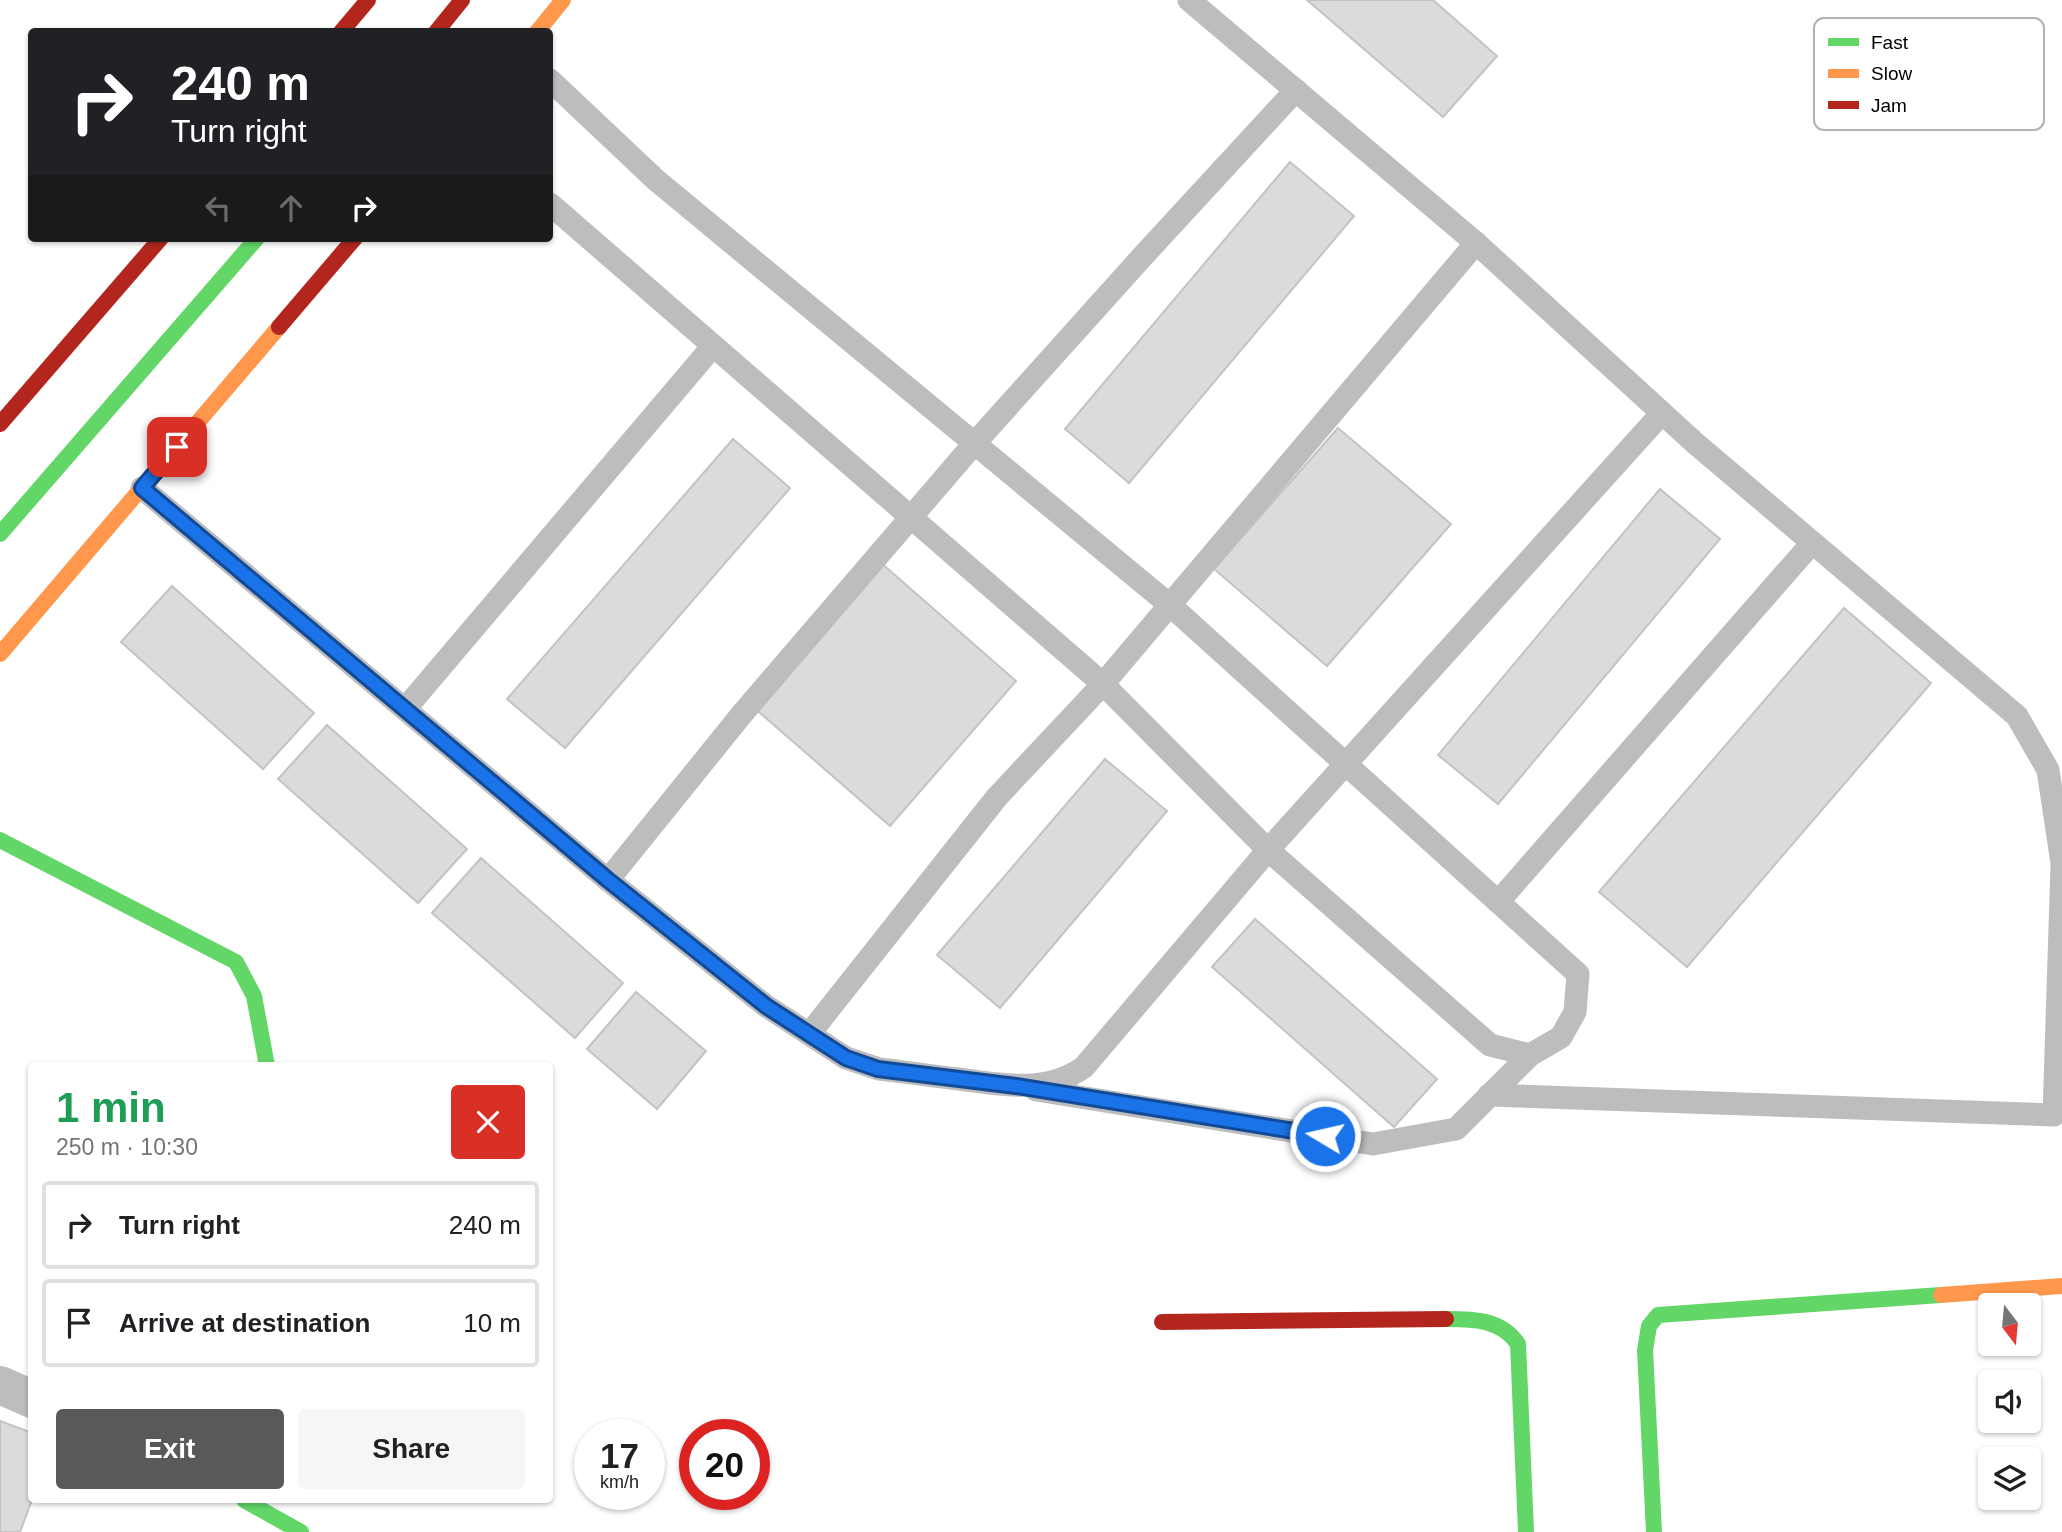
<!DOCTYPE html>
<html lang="en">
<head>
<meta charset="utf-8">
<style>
	:root { --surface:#fff; --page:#f6f6f6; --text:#202124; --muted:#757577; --line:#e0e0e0; --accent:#595959 }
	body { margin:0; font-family:Arial,sans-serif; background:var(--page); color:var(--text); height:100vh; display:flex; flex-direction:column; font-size:26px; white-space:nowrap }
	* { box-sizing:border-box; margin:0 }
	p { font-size:23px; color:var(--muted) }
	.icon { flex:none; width:38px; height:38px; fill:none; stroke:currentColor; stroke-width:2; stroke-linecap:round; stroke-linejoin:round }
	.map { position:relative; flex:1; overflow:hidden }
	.side { position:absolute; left:28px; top:1062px; width:525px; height:441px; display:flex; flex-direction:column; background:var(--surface); border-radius:7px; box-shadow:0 2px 5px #0004 }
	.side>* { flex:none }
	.guide { position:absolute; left:28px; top:28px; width:525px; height:214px; border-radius:7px; box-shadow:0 2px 5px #0004; background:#202124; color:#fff; overflow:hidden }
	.needle { width:46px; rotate:164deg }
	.controls { position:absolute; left:1978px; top:1293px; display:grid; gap:14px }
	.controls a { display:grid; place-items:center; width:63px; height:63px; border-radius:7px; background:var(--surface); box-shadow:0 2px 5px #0004; font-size:35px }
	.speed { position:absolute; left:574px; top:1419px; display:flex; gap:14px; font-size:35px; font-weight:700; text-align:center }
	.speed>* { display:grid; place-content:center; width:91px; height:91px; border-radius:50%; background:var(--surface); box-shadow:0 2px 5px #0004; line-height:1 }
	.speed small { font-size:18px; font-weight:400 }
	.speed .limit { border:10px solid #d22; background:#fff; color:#111 }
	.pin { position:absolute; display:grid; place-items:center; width:60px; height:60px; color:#fff; margin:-30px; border-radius:14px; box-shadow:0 4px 10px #0006 }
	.me { position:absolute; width:77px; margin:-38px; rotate:279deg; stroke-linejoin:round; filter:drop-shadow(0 0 5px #0008) }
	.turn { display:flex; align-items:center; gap:24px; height:147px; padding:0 28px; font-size:32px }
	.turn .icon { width:91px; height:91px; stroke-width:2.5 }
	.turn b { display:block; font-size:49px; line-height:60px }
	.lanes { display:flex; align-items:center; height:66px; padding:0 28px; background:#0003; justify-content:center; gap:35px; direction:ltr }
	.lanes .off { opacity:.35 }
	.round { display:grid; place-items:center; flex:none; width:74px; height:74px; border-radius:7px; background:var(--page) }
	.headline { display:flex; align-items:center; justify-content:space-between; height:119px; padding:0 28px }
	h1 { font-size:42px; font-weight:600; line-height:52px; color:#1e9e55 }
	.action { display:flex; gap:14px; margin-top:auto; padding:14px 28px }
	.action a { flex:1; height:80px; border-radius:7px; background:var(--accent); color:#fff; font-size:28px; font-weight:600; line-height:80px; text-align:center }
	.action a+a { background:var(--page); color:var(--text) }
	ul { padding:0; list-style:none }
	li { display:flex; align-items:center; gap:21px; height:88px; margin:0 14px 10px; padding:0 14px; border:4px solid var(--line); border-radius:7px }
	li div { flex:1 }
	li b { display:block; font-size:26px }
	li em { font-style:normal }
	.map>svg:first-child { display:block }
	.building { fill:#dbdbdb; stroke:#c3c3c3; stroke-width:2 }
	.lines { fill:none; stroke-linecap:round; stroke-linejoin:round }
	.lane { stroke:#bdbdbd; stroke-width:23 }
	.street { stroke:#bdbdbd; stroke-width:38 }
	.fast { stroke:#63d668; stroke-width:16 }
	.slow { stroke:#ff974d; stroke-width:16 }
	.jam { stroke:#b3261e; stroke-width:16 }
	.route-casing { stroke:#114b97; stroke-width:18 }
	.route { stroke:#1a73e8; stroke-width:12 }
	.key { fill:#fff; stroke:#b2b2b2; stroke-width:2 }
	.key-label { font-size:19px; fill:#000 }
</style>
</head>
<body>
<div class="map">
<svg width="2062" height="1532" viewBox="0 0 2062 1532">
	<rect width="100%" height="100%" fill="#fff"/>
	<g class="building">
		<path d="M1307,0h126l64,56 -54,61z"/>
		<path d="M1290,162l64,54 -225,267 -64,-54z"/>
		<path d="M1338,428l113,96 -124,142 -113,-97z"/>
		<path d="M733,439l57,49 -225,260 -58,-49z"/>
		<path d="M1660,489l60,50 -222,265 -60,-49z"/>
		<path d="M880,562l136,119 -126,145 -138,-120z"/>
		<path d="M172,586l142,127 -51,56 -142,-127z"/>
		<path d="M1844,608l87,75 -244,284 -88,-75z"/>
		<path d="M327,725l140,124 -49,54 -140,-124z"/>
		<path d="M1105,759l62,52 -167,197 -63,-53z"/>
		<path d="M481,858l142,125 -48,55 -143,-125z"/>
		<path d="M1255,919l182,160 -43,48 -182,-160z"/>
		<path d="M636,992l70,59 -49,58 -70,-60z"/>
		<path d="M0,1421l32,12v67l-12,32h-20z"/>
	</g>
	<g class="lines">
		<g class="lane">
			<path d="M1189,0l287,243 219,200 322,273 31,54 14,93"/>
			<path d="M550,80l106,100 515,426 407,368 -3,38 -14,25 -31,18 -40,-10 -222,-195 -165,-166 -553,-480"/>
			<path d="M142,488l466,392 158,126 80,52 33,11c26,3 53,7 80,10 42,6 88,15 125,-12l184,-217 394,-437"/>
			<path d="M405,709l308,-363"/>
			<path d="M608,880l134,-166 231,-269 169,-188 154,-167"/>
			<path d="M1498,902l314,-359"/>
			<path d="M810,1033l187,-236 106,-113 373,-441"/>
			<path d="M1036,1090l337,54 83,-15 74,-74"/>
			<path d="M1489,1095l565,20 8,-249"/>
		</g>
		<path class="street" d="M0,1385l32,14"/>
		<g class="fast">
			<path d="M0,534l257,-296"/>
			<path d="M0,840l236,122 18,34 13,70"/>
			<path d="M1446,1319c27,0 55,0 72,25l8,188"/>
			<path d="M244,1500l57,32"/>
			<path d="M1654,1532l-9,-182 4,-24 9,-11 283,-20"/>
		</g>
		<g class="slow">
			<path d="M537,32l26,-32"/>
			<path d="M0,654l279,-327"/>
			<path d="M1941,1295l121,-9"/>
		</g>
		<g class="jam">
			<path d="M341,32l27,-32"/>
			<path d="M436,32l26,-32"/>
			<path d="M279,327l76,-89"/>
			<path d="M0,424l161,-186"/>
			<path d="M1162,1322l284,-3"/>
		</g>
	</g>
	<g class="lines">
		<defs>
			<path id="route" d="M177,447l-35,41 466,392 158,126 80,52 32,11 138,17 309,50"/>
		</defs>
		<use href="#route" class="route-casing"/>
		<use href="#route" class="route"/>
	</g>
	<rect x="1814" y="18" width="230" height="112" rx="10" class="key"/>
	<rect x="1828" y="38" width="31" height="8" fill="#63d668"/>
	<rect x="1828" y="69" width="31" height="9" fill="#ff974d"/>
	<rect x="1828" y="101" width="31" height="8" fill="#b3261e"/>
	<g class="key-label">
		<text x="1871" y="49">Fast</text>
		<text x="1871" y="80">Slow</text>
		<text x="1871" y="112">Jam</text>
	</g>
</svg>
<div class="controls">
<a><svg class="needle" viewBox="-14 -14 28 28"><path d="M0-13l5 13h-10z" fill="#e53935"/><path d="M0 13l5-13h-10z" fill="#757577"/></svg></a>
<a><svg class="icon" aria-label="sound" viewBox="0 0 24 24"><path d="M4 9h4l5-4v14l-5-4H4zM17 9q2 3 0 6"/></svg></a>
<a><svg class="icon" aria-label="layers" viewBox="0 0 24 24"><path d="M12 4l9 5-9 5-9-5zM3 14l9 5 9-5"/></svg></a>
</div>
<div class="speed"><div>17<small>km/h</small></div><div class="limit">20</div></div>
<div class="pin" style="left:177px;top:447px;background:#d93025"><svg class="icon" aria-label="arrive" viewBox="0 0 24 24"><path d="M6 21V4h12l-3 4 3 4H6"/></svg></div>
<svg class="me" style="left:1325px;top:1136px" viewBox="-20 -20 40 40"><circle r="17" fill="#1a73e8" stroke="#fff" stroke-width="3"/><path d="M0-11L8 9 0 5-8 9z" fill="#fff"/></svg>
<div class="guide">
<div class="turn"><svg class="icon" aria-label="right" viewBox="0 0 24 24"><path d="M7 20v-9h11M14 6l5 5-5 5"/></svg><div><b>240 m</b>Turn right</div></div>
<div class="lanes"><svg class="icon off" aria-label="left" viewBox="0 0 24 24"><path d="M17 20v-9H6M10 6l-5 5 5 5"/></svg><svg class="icon off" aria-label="ahead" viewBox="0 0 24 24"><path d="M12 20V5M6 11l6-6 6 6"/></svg><svg class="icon" aria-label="right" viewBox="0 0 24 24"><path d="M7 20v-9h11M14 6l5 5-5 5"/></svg></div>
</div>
<section class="side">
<div class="headline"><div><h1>1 min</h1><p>250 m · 10:30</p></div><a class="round" style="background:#d93025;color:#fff"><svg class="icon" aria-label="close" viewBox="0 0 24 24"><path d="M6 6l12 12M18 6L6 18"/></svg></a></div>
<ul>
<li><svg class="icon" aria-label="right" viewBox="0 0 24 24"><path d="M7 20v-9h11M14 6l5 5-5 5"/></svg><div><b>Turn right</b></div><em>240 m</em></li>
<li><svg class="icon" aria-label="arrive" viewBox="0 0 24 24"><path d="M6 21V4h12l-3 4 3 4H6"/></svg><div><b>Arrive at destination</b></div><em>10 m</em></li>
</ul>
<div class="action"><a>Exit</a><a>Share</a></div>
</section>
</div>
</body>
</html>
